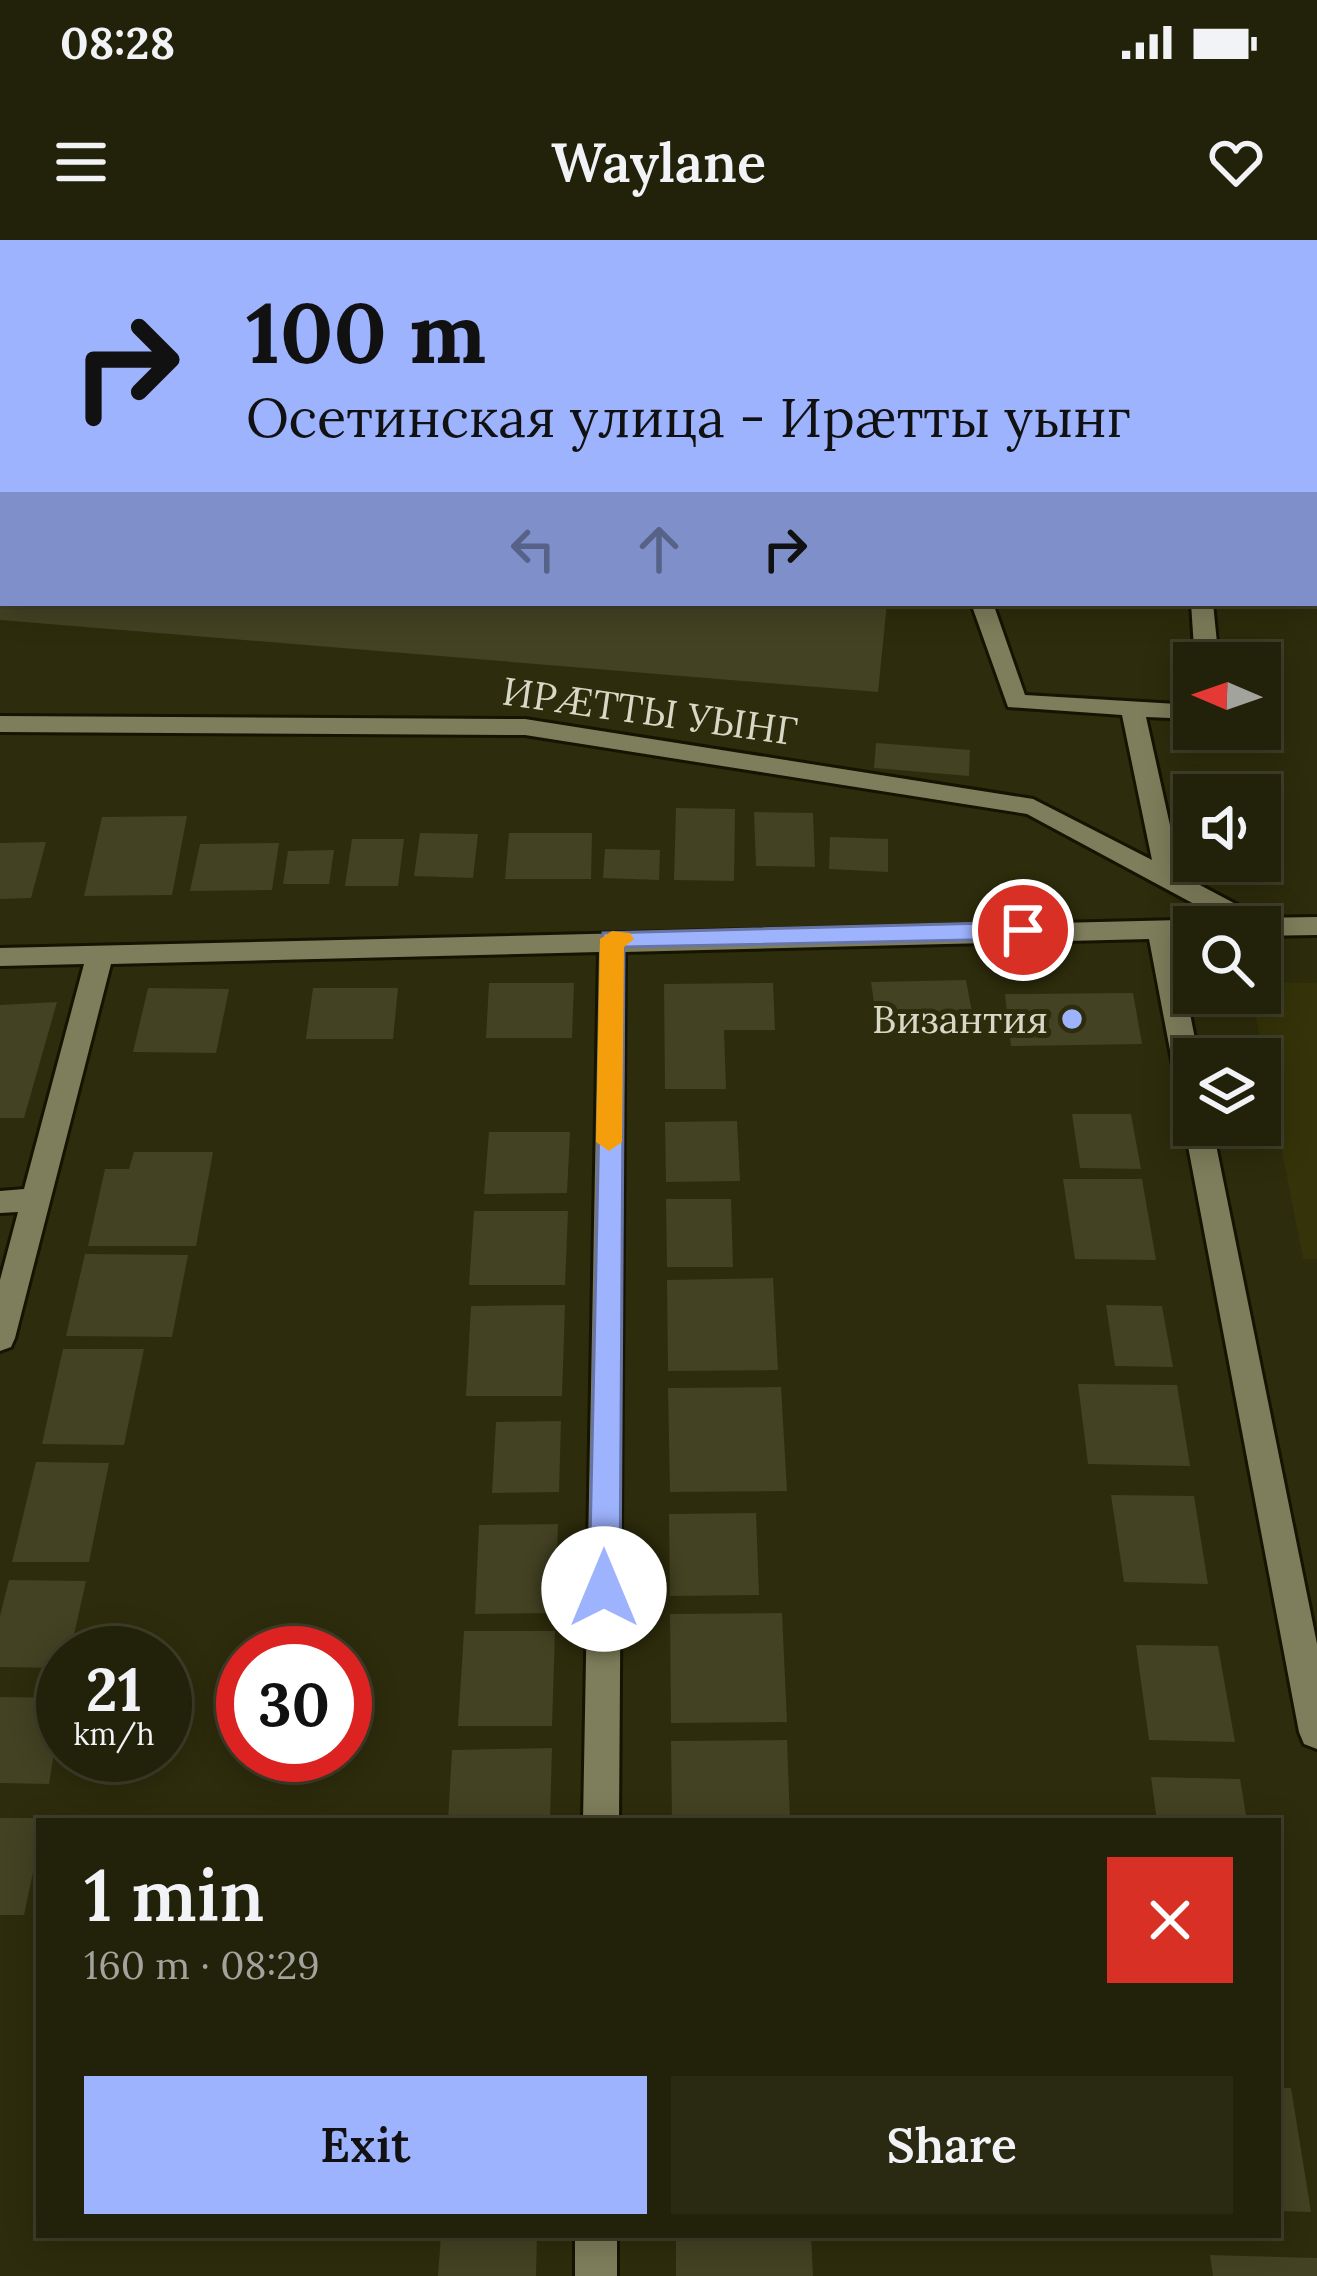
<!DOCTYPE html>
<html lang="en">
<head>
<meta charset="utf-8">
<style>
	:root { --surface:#222109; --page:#2a2912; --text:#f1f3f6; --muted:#a2a39c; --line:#3f3e2a; --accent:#9eb3fd }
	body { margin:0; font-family:Lora,serif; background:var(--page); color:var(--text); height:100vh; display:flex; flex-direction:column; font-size:45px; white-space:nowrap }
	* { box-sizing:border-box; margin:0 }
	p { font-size:39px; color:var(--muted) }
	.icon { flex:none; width:66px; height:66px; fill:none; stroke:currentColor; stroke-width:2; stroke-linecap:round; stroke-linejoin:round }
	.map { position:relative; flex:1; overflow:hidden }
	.drawer { position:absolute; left:36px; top:1578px; width:1245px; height:420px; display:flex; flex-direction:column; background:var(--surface); border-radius:0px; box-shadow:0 6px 30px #0003,0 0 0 3px var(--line) }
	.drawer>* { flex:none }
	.banner { position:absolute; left:0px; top:0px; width:1317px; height:366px; box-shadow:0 6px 30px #0003,0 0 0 3px var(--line); background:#9eb3fd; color:#111; overflow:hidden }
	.needle { width:78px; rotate:272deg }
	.fabs { position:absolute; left:1173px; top:402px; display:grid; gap:24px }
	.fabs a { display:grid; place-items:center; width:108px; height:108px; border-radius:0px; background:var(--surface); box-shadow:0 6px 30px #0003,0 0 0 3px var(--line); font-size:60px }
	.speed { position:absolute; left:36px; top:1386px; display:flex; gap:24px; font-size:60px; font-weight:700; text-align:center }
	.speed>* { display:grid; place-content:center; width:156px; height:156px; border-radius:50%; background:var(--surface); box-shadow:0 6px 30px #0003,0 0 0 3px var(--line); line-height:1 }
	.speed small { font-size:30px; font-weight:400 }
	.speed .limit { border:18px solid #d22; background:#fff; color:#111 }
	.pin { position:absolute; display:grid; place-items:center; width:102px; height:102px; color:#fff; margin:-51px; border:6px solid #fff; border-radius:50%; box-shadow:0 3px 12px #0007 }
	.me { position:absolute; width:132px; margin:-66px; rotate:0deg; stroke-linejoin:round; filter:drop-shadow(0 0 9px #0008) }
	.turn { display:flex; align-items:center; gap:42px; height:252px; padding:0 48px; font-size:54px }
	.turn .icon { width:156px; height:156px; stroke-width:2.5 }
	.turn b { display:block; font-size:84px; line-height:102px }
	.lanes { display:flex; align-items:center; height:114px; padding:0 48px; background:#0003; justify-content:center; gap:60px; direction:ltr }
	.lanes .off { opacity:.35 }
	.round { display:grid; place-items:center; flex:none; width:126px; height:126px; border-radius:0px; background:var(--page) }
	.overview { display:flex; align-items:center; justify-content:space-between; height:204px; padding:0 48px }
	h1 { font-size:72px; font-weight:600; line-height:90px }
	.cta { display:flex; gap:24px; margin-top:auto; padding:24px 48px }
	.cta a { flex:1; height:138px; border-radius:0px; background:var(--accent); color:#111; font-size:48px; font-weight:600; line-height:138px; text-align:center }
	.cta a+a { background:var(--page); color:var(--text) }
	.status { display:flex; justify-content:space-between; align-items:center; height:84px; padding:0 60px; background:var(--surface); direction:ltr }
	.status svg { height:33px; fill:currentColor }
	header { display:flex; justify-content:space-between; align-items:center; height:156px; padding:0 48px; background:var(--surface); font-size:54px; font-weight:600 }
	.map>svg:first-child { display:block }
	.built { fill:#343309 }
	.building { fill:#434223 }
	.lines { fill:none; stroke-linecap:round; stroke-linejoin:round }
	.minor-casing { stroke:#151400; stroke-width:6 }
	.path { stroke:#626145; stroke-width:4.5; stroke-dasharray:4.5 4.5; stroke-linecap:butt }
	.minor { fill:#7e7e5c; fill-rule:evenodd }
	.route { fill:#9eb3fd; stroke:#6774a4; stroke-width:3 }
	.slow { fill:#f59e0b }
	.poi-dot { fill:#9eb3fd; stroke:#2d2c0c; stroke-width:4.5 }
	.labels { text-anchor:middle; stroke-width:10; stroke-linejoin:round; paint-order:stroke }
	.street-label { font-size:39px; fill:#d8d8c6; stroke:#2d2c0c }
	.poi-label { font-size:39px; fill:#d8d8c6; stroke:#2d2c0c; text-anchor:end }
</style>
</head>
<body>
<div class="status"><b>08:28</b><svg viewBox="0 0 49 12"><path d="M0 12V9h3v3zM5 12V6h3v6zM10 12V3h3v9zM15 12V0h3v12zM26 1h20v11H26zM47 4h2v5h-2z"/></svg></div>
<header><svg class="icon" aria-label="menu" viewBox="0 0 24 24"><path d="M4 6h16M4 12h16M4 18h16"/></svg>Waylane<svg class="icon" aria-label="heart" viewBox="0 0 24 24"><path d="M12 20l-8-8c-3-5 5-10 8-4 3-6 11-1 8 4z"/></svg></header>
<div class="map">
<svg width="1317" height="2036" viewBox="0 0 1317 2036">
	<rect width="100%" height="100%" fill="#2d2c0c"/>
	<path class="built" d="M1260,742l57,1v276h-14l-52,-266h9z"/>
	<g class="building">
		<path d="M0,363h887l-9,89 -878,-72z"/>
		<path d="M876,503l94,7 -1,26 -95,-8z"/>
		<path d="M676,568l59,1 -1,72 -60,-1z"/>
		<path d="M754,572l59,1 2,54 -59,-1z"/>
		<path d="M187,576l-15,79 -88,1 18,-79z"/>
		<path d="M420,593l58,1 -5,44 -59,-2z"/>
		<path d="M509,593h83l-1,46h-86z"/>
		<path d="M830,597l58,2v33l-59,-3z"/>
		<path d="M352,599h52l-6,47h-53z"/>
		<path d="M46,602l-15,56 -31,1v-56z"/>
		<path d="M279,603l-7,47 -82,1 10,-47z"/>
		<path d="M605,609l55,1 -1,30 -56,-2z"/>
		<path d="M334,610l-5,34h-46l5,-33z"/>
		<path d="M966,740l9,48 -97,3 -7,-49z"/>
		<path d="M489,743h85l-2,55h-86z"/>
		<path d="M773,743l2,47h-51l2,59h-61l-1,-105z"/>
		<path d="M148,748l81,1 -13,64 -83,-1z"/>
		<path d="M313,748h85l-5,51h-87z"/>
		<path d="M1133,753l9,51 -131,2 -6,-52z"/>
		<path d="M57,762l-33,116h-24v-113z"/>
		<path d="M1072,874h59l10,55 -61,-1z"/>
		<path d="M737,881l3,60 -74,1 -1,-60z"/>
		<path d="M489,892h81l-3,61 -83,1z"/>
		<path d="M134,912h79l-17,94h-108l17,-77h24z"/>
		<path d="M1063,939h79l14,81 -81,-1z"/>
		<path d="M666,959h65l2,68h-66z"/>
		<path d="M474,971h94l-3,74h-96z"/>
		<path d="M85,1014l103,1 -16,82 -106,-1z"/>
		<path d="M773,1038l5,92 -110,1 -1,-91z"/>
		<path d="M565,1065l-3,91h-96l5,-90z"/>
		<path d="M1106,1065l56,1 11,61 -58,-1z"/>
		<path d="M63,1109h81l-20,96 -82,-1z"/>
		<path d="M1078,1144l99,1 13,81 -102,-2z"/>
		<path d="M781,1147l6,104 -117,1 -2,-104z"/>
		<path d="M561,1181l-2,71 -67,1 4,-71z"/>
		<path d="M36,1222l73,1 -20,99h-77z"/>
		<path d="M1111,1255l83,1 14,88 -84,-2z"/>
		<path d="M756,1273l3,82 -89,1 -1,-82z"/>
		<path d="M558,1284l-3,89 -80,1 4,-89z"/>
		<path d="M9,1340l77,1 -16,72h-7v15l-63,-1v-51z"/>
		<path d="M782,1373l5,109 -116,1 -1,-109z"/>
		<path d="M464,1391h91l-3,95h-94z"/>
		<path d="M1136,1405l82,1 17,96 -86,-2z"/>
		<path d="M0,1457l63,1 -14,86 -49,-1z"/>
		<path d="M787,1500l3,81h-118l-1,-80z"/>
		<path d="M552,1508l-2,73h-102l4,-71z"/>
		<path d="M1151,1537l89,2 7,42h-90z"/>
		<path d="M0,1578h39v26l-15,71h-24z"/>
		<path d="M1278,1848h13l20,124 -33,-1z"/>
		<path d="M441,1995h96l-1,41h-98z"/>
		<path d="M676,1995h135l2,41h-137z"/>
		<path d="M1210,2015l107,3v18h-104z"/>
	</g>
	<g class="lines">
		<defs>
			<g id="minor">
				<path d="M971,363h22l32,92 169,10v14l-48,-2 35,158 81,43 55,-1v18l-57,1v-9h-66v11h-19l24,121h-5v55l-14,-11 -31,-164 -524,13 -6,869h-36l16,-869 -488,12 -96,374 -4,9 -11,4v-71l18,-68 -18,1v-22l24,-2 60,-225 -84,2v-18l1222,-29 -195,-105 -502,-79 -525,-3v-16l525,3 508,80 119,61 -30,-145 -114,-8z"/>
				<path d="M1191,363h22l6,60h-24z"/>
				<path d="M1194,875v10h18l105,519v105l-13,-5 -5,-12 -115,-607z"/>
				<rect x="575" y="1995" width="42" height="41"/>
			</g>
		</defs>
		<use href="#minor" class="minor-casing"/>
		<g class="path">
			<path d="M821,0l4,3"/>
			<path d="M208,3l6,-3"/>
		</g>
		<use href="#minor" class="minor"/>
	</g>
	<path class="route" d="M1023,682l12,8 -12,9 -399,8 -4,642 -5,10 -11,4 -11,-4 -4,-10 14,-656z"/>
	<path class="slow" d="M612,691l18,2 4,6 -10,8 -2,195 -13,9 -13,-9 4,-203z"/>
	<circle class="poi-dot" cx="1072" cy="779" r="12"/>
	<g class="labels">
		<g class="street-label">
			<text transform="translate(650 471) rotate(8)" y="14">ИРÆТТЫ УЫНГ</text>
		</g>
		<g class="poi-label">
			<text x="1048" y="793">Византия</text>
		</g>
	</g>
</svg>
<div class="fabs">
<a><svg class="needle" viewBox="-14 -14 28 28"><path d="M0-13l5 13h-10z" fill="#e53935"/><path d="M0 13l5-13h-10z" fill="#a2a39c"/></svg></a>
<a><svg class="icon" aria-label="sound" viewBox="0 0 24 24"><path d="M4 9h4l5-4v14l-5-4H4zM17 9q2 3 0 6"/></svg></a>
<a><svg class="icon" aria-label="search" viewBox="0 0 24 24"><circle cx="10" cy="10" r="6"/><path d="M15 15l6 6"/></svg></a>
<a><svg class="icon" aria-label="layers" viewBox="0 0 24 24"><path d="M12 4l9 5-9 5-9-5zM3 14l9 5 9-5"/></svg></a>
</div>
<div class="speed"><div>21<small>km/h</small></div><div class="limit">30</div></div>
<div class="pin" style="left:1023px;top:690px;background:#d93025"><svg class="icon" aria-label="arrive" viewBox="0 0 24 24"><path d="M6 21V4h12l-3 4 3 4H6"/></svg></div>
<svg class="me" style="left:604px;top:1349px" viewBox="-20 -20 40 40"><circle r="19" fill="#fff"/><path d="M0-13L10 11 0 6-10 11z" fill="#9eb3fd"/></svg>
<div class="banner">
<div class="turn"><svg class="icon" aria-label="right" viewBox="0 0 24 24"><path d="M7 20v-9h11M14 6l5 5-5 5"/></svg><div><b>100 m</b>Осетинская улица - Ирæтты уынг</div></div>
<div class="lanes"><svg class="icon off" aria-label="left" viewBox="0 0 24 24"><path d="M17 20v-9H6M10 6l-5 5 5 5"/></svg><svg class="icon off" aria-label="ahead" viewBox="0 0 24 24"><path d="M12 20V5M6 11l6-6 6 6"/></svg><svg class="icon" aria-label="right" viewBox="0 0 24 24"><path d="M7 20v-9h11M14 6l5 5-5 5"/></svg></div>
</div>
<section class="drawer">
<div class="overview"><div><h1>1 min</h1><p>160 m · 08:29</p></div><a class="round" style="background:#d93025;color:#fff"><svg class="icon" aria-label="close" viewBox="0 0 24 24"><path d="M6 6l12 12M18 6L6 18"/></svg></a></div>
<div class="cta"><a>Exit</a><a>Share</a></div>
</section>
</div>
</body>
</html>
